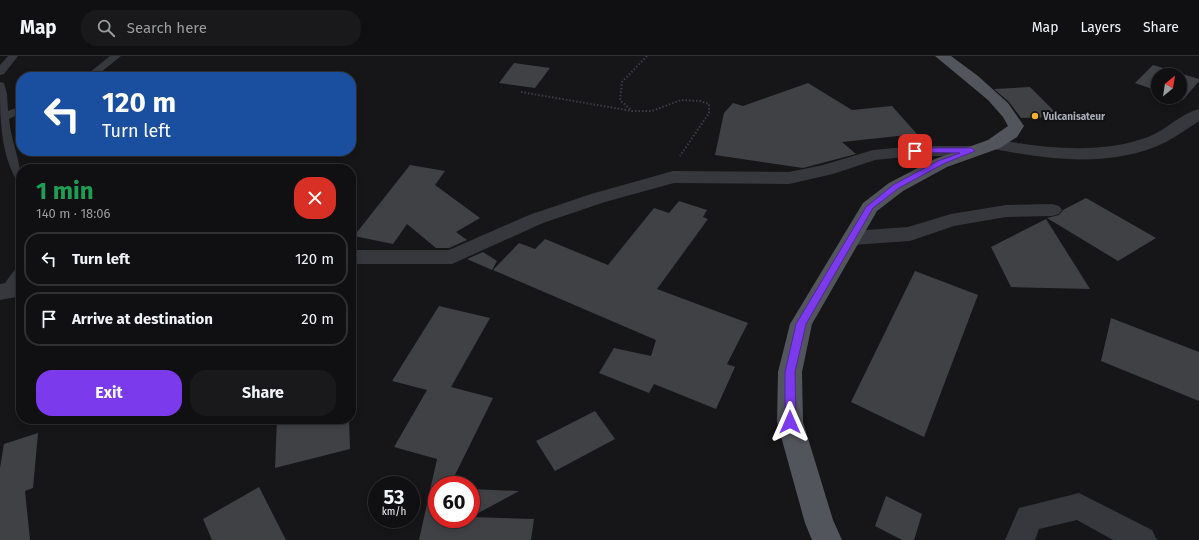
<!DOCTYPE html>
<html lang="en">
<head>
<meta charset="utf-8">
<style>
	:root { --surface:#101012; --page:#19191b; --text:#f1f3f6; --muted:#9c9d9f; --line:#303032; --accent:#7c3aed }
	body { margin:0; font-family:"Fira Sans",sans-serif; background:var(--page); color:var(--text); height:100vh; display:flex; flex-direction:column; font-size:15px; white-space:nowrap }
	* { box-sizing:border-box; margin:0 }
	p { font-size:13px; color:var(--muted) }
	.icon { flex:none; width:22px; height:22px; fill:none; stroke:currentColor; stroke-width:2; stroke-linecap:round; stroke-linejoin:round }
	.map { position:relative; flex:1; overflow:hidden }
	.drawer { position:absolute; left:16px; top:108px; width:340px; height:260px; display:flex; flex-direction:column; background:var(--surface); border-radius:16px; box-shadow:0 2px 6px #0003,0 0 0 1px var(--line) }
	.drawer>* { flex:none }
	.hud { position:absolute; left:16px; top:16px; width:340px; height:84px; border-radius:16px; box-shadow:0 2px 6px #0003,0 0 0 1px var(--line); background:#1a4fa0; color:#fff; overflow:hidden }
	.needle { width:26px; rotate:30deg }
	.buttons { position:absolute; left:1151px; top:12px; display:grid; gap:8px }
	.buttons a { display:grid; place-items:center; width:36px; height:36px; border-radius:50%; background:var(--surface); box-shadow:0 2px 6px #0003,0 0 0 1px var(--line); font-size:20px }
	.speed { position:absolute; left:368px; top:420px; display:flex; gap:8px; font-size:20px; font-weight:700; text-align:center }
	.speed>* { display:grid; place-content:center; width:52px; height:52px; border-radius:50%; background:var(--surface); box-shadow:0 2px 6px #0003,0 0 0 1px var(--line); line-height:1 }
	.speed small { font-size:10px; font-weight:400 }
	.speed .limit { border:6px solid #d22; background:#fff; color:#111 }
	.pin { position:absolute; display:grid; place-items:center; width:34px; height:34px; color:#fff; margin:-17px; border-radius:8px; box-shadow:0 2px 6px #0006 }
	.me { position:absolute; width:44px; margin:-22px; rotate:0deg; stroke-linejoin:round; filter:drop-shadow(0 0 3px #0008) }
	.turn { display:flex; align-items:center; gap:14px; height:84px; padding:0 20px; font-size:18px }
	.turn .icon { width:52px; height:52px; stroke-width:2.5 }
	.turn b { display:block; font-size:28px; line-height:34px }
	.round { display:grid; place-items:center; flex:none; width:42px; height:42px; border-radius:16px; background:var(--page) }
	.overview { display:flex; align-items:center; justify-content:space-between; height:68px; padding:0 20px }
	h1 { font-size:24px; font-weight:700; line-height:30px; color:#1e9e55 }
	.primary-button { display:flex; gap:8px; margin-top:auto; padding:8px 20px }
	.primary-button a { flex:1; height:46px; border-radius:16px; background:var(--accent); color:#fff; font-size:16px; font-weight:700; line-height:46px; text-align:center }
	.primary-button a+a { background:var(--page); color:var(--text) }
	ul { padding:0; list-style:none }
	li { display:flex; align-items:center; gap:12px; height:54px; margin:0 8px 6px; padding:0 12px; border:2px solid var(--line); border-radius:16px }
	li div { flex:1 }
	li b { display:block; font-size:15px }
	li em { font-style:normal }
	header { display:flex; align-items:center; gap:24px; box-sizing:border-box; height:56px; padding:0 20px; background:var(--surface); border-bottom:1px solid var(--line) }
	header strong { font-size:19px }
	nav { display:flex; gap:22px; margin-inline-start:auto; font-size:14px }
	.search { width:280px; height:36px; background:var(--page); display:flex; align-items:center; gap:10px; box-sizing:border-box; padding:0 14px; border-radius:16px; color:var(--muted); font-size:15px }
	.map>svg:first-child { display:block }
	.building { fill:#404145 }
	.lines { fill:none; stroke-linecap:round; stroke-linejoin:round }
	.path { stroke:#3d3f44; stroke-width:2; stroke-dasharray:1.5 2; stroke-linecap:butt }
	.lane { fill:#37383d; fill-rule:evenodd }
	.street { fill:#37383d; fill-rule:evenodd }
	.primary { fill:#53555c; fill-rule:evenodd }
	.route { fill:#7c3aed; stroke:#51269a }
	.poi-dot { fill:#f2b134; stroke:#111113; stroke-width:1.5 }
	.labels { text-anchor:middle; stroke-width:4; stroke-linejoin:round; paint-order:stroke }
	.far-poi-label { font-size:10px; font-weight:bold; fill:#a8adb8; stroke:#111113; text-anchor:start }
</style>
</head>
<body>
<header>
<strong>Map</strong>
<div class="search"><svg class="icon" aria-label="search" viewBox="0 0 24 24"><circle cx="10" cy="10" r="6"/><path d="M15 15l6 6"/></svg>Search here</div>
<nav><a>Map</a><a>Layers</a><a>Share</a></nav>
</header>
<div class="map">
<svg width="1199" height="484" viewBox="0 0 1199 484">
	<rect width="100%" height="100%" fill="#161618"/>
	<g class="building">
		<path d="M514,7l36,5 -15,20 -36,-5z"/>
		<path d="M1153,9l46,14v2l-16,19 -7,-3h4v-22h-22v16l-23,-8z"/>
		<path d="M808,27l44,27 40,-4 25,28 -75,8 14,12 -53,14 -88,-13 9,-42 9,-10 10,3z"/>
		<path d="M1030,31l30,30 -39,1 -12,-16 -15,-13z"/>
		<path d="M410,109l35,6 -10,14 45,33 -24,14 11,8 -18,8h-13l-29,-24 -14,20 -39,-8z"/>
		<path d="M1086,142l70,40 -38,23 -71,-43 12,-3 4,-5z"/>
		<path d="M679,145l28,9 -4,7 5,2 -51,70 91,34 -21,41 8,3 -19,42 -62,-25 -5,9 -50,-20 15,-25 37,8 5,-16 -163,-70 26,-27 16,6 10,-10 63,26 46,-57 15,5z"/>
		<path d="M1046,163l44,70 -79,-2 -20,-40z"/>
		<path d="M483,196l14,9 -5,9 -25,-11z"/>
		<path d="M915,215l63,24 -54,142 -73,-35z"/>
		<path d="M439,250l51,12 -39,69 42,11 -43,87h-13v34h34v-2l63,2 -3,21h-112l18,-81 -43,-12 33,-57 -35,-9z"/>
		<path d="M1111,262l88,34v49l-98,-40z"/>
		<path d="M595,355l20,28 -60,32 -19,-30z"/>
		<path d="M277,363h72l1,30 -75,19z"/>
		<path d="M38,377l-5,55 -8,3 5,49h-30v-72l4,-24z"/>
		<path d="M259,431l27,53h-74l-9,-21z"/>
		<path d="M471,433l48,2 -48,26z"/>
		<path d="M886,440l36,18 -8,26h-12l-27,-14z"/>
	</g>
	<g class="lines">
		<g class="path">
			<path d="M647,0l-25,26 -2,18 12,11h20l29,-11 19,1 9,3v9l-29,43"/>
			<path d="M521,36l111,19"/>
		</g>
		<g class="lane">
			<path d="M8,0h10l-14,18 -4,1v-10z"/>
			<path d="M110,0h11l-26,21h-11z"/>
			<path d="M0,26l4,1 3,11 1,17 13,-5v7l-12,6c2,22 12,42 12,63l-4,-1c-17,-29 -17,-65 -17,-99z"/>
			<path d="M21,211c0,12 -2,33 -19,28l-2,-5 2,-3 14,-19z"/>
		</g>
		<g class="street">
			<path d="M1199,53v12c-11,7 -22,15 -33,21 -53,26 -117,18 -172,7l-6,-1 -3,-4 3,-4 6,-1c50,9 105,16 154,-2 18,-7 32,-23 51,-28z"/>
			<path d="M915,90h57l6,1 3,4 -3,4 -6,1h-57l-40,4 -42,14 -44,10 -115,-1 -69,19 -62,21 -91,41h-101v-14h98l80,-35 62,-21 82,-23 116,1 34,-7 50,-15z"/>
			<path d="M1052,148l7,2 3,4 -3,4 -7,2 -46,1 -52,9 -44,15 -58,4 -7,-2 -3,-5 3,-5 7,-2 56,-4 43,-13 55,-9z"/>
			<path d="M21,224v16l-21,4v-16z"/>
			<path d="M1079,437l73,37 5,10h-44l-36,-20 -38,9 -4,11h-30l14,-32z"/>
		</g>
		<path class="primary" d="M935,0h16l27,20 30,27 16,23 -7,11 -17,11 -53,19 -44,24 -26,20 -65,113 -10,48 1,50 30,98 9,20h-30l-7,-17 -28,-101 1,-50 12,-48 73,-121 26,-20 46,-24 53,-19 20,-14 -5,-9 -15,-17z"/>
	</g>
	<path class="route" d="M915,92h57l3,3 -32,13 -44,24 -26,20 -67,116 -11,48 1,50 -2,3h-7l-2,-3v-50l11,-48 70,-117 27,-22 45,-24 22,-8 -47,-1 -2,-1z"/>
	<circle class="poi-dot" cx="1035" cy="60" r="4"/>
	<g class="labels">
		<g class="far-poi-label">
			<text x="1043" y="64">Vulcanisateur</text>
		</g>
	</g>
</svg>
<div class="buttons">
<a><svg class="needle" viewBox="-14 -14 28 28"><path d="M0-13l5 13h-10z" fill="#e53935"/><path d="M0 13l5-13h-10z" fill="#9c9d9f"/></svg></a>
</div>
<div class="speed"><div>53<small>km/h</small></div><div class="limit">60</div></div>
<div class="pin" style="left:915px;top:95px;background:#d93025"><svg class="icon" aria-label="arrive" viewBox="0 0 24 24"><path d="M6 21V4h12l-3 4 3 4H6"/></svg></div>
<svg class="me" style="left:790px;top:366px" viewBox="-20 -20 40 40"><path d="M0-17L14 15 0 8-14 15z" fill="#7c3aed" stroke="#fff" stroke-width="4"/></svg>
<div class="hud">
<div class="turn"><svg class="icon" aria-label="left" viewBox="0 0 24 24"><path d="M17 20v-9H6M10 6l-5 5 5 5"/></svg><div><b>120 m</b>Turn left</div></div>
</div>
<section class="drawer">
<div class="overview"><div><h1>1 min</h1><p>140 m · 18:06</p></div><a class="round" style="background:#d93025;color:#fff"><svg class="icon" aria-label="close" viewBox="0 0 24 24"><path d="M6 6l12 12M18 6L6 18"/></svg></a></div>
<ul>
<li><svg class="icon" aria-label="left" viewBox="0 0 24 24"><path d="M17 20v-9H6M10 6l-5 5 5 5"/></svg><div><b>Turn left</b></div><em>120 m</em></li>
<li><svg class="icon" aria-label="arrive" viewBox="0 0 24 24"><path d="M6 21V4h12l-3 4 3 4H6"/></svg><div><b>Arrive at destination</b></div><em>20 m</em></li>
</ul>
<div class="primary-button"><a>Exit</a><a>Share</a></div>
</section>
</div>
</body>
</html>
